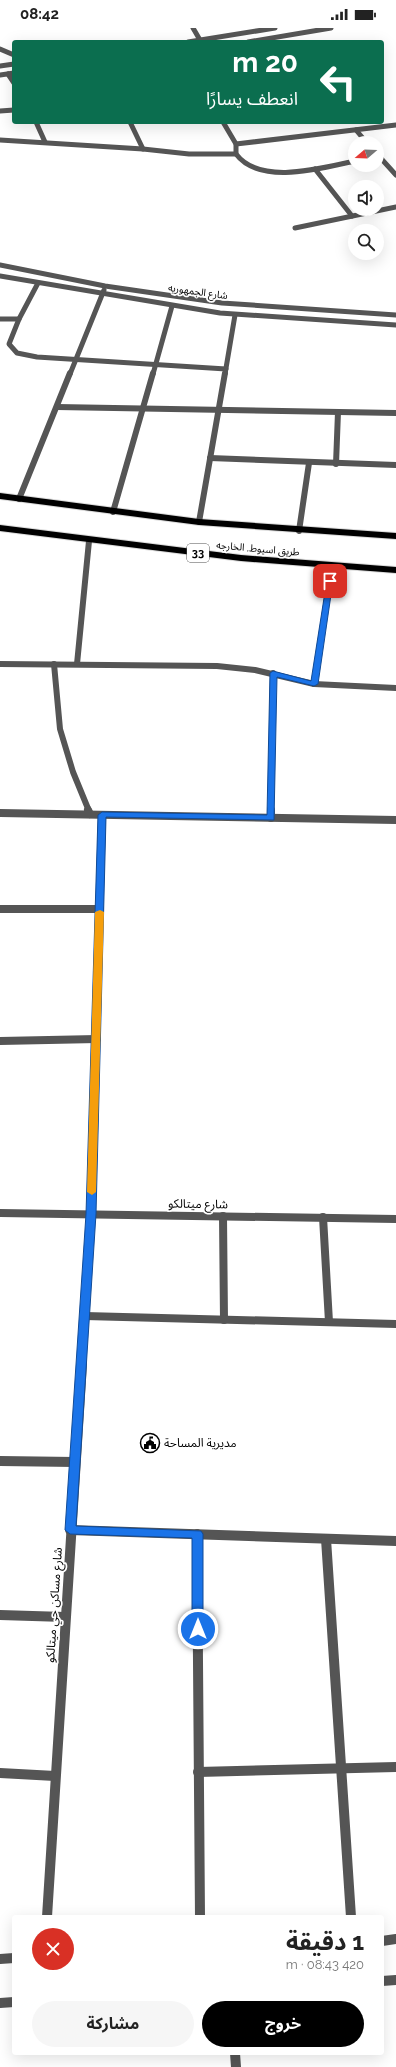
<!DOCTYPE html>
<html lang="ar">
<head>
<meta charset="utf-8">
<style>
	:root { --surface:#fff; --page:#f6f6f6; --text:#222; --muted:#767676; --accent:#000 }
	body { margin:0; font-family:Raleway,"Noto Sans Arabic",sans-serif; background:var(--page); color:var(--text); direction:rtl; height:100vh; display:flex; flex-direction:column; font-size:15px; white-space:nowrap }
	* { box-sizing:border-box; margin:0 }
	p { font-size:13px; color:var(--muted) }
	.icon { flex:none; width:22px; height:22px; fill:none; stroke:currentColor; stroke-width:2; stroke-linecap:round; stroke-linejoin:round }
	.map { position:relative; flex:1; overflow:hidden; direction:ltr }
	.drawer { position:absolute; left:12px; top:1887px; width:372px; height:140px; display:flex; flex-direction:column; background:var(--surface); border-radius:4px; box-shadow:0 4px 16px #0002; direction:rtl }
	.drawer>* { flex:none }
	.guide { position:absolute; left:12px; top:12px; width:372px; height:84px; border-radius:4px; box-shadow:0 4px 16px #0002; direction:rtl; background:#0b6e4f; color:#fff; overflow:hidden }
	.needle { width:26px; rotate:251deg }
	.tools { position:absolute; left:348px; top:108px; display:grid; gap:8px }
	.tools a { display:grid; place-items:center; width:36px; height:36px; border-radius:50%; background:var(--surface); box-shadow:0 4px 16px #0002; font-size:20px }
	.pin { position:absolute; display:grid; place-items:center; width:34px; height:34px; color:#fff; margin:-17px; border-radius:8px; box-shadow:0 2px 6px #0006 }
	.me { position:absolute; width:44px; margin:-22px; rotate:0deg; stroke-linejoin:round; filter:drop-shadow(0 0 3px #0008) }
	.turn { display:flex; align-items:center; gap:14px; height:84px; padding:0 20px; font-size:18px }
	.turn .icon { width:52px; height:52px; stroke-width:2.5 }
	.turn b { display:block; font-size:28px; line-height:34px }
	.round { display:grid; place-items:center; flex:none; width:42px; height:42px; border-radius:21px; background:var(--page) }
	.head { display:flex; align-items:center; justify-content:space-between; height:68px; padding:0 20px }
	h1 { font-size:24px; font-weight:700; line-height:30px }
	.primary-button { display:flex; gap:8px; margin-top:auto; padding:8px 20px }
	.primary-button a { flex:1; height:46px; border-radius:24px; background:var(--accent); color:#fff; font-size:16px; font-weight:700; line-height:46px; text-align:center }
	.primary-button a+a { background:var(--page); color:var(--text) }
	.status { display:flex; justify-content:space-between; align-items:center; height:28px; padding:0 20px; background:var(--surface); direction:ltr }
	.status svg { height:11px; fill:currentColor }
	.map>svg:first-child { display:block }
	.lines { fill:none; stroke-linecap:round; stroke-linejoin:round }
	.trunk-casing { stroke:#dbdbdb; stroke-width:2 }
	.minor-far3 { stroke:#555; stroke-width:5 }
	.minor-far2 { stroke:#555; stroke-width:6 }
	.minor-far1 { stroke:#555; stroke-width:8 }
	.minor { stroke:#555; stroke-width:10 }
	.trunk { fill:#000; fill-rule:evenodd }
	.route { fill:#1a73e8; stroke:#114b97 }
	.slow { fill:#f59e0b }
	.labels { text-anchor:middle; stroke-width:3.5; stroke-linejoin:round; paint-order:stroke }
	.far-street-label { font-size:10px; fill:#000; stroke:#fff }
	.shield { fill:#fff; stroke:#4c4c4c; stroke-width:1 }
	.shield-label { font-size:11px; font-weight:bold; fill:#000 }
	.street-label { font-size:12px; fill:#000; stroke:#fff }
	.poi-label { font-size:12px; fill:#000; stroke:#fff; text-anchor:start }
</style>
</head>
<body>
<div class="status"><b>08:42</b><svg viewBox="0 0 49 12"><path d="M0 12V9h3v3zM5 12V6h3v6zM10 12V3h3v9zM15 12V0h3v12zM26 1h20v11H26zM47 4h2v5h-2z"/></svg></div>
<div class="map">
<svg width="396" height="2039" viewBox="0 0 396 2039">
	<rect width="100%" height="100%" fill="#fff"/>
	<g class="lines">
		<defs>
			<g id="trunk">
				<path d="M0,465l199,26 197,14v6l-197,-14 -199,-26z"/>
				<path d="M0,497l241,30 155,12v6l-155,-12 -241,-30z"/>
			</g>
		</defs>
		<use href="#trunk" class="trunk-casing"/>
		<g class="minor-far3">
			<path d="M193,0l7,12"/>
			<path d="M188,14l87,-14"/>
			<path d="M248,14l83,-14"/>
			<path d="M0,21l14,6"/>
			<path d="M0,38l14,-2"/>
			<path d="M8,46l6,9"/>
			<path d="M0,47l14,-2"/>
			<path d="M0,83l14,-1"/>
			<path d="M36,94l9,20"/>
			<path d="M130,94l13,27"/>
			<path d="M223,94l13,22v10c24,32 86,14 119,7"/>
			<path d="M356,102l11,13"/>
			<path d="M0,112l143,9 46,5h47"/>
			<path d="M236,116l160,-19"/>
			<path d="M377,126l19,21"/>
			<path d="M315,141l37,47"/>
			<path d="M295,200l101,-21"/>
			<path d="M0,237l105,21 117,17 174,12"/>
			<path d="M0,248l220,37 176,12"/>
			<path d="M38,255l-19,36 -10,25 8,9 20,4 189,12"/>
			<path d="M0,291h19"/>
			<path d="M70,346l34,-84"/>
			<path d="M153,346l19,-68"/>
			<path d="M225,346l10,-59"/>
		</g>
		<g class="minor-far2">
			<path d="M57,379l339,6"/>
			<path d="M210,430l186,7"/>
			<path d="M336,436l2,-52"/>
			<path d="M19,471l51,-126"/>
			<path d="M113,484l40,-139"/>
			<path d="M199,494l26,-149"/>
			<path d="M299,503l10,-68"/>
			<path d="M0,636l217,2 38,4 59,14 82,4"/>
			<path d="M54,636l6,65 13,43 16,39"/>
			<path d="M77,636l12,-123"/>
			<path d="M314,656l18,-118"/>
			<path d="M271,783l2,-138"/>
		</g>
		<g class="minor-far1">
			<path d="M88,782l2,4"/>
			<path d="M0,785l396,7"/>
			<path d="M271,790v-8"/>
			<path d="M0,881h100"/>
			<path d="M0,1013l97,-2"/>
			<path d="M0,1185l396,6"/>
			<path d="M223,1188l1,104"/>
			<path d="M323,1189l6,105"/>
			<path d="M85,1288l311,8"/>
			<path d="M82,1337l9,-150 11,-400"/>
		</g>
		<g class="minor">
			<path d="M0,1433l75,1"/>
			<path d="M70,1502l326,11"/>
			<path d="M197,1506l3,383"/>
			<path d="M326,1511l25,378"/>
			<path d="M0,1587l65,2"/>
			<path d="M198,1744l198,-5"/>
			<path d="M0,1745l55,3"/>
			<path d="M47,1889l35,-553"/>
			<path d="M382,1913l14,-2"/>
			<path d="M0,1931l14,-1"/>
			<path d="M382,1953l14,-1"/>
			<path d="M0,1975l14,-1"/>
			<path d="M235,2025l1,14"/>
		</g>
		<use href="#trunk" class="trunk"/>
	</g>
	<path class="route" d="M327,551l6,2 -15,103 -4,2 -37,-9 -3,143 -168,-3 -10,397 -20,312 125,5 2,3v95l-1,4h-8l-2,-4v-91l-122,-4 -5,-4 21,-316 12,-399 4,-3 165,3 3,-142 3,-2 38,10z"/>
	<path class="slow" d="M100,882l4,2 -8,280 -4,3 -5,-3 8,-280z"/>
	<defs>
		<symbol id="civic-ring" viewBox="-11 -11 22 22"><circle r="9.5" fill="#fff" stroke="#000" stroke-width="1.5"/><path d="M-.6-6.5H3V-4.5H.6V-3L4-1V1h2V6H-6V1h2V-1L-.6-3ZM-1.2 2.5V6h2.4V2.5Z" fill="#000"/></symbol>
	</defs>
	<g fill-rule="evenodd">
		<use href="#civic-ring" x="139" y="1404" width="22" height="22"/>
	</g>
	<g class="labels">
		<g class="far-street-label">
			<text transform="translate(198 263) rotate(8)" y="4">شارع الجمهوريه</text>
			<text transform="translate(258 520) rotate(5)" y="4">طريق اسيوط, الخارجه</text>
		</g>
		<rect class="shield" x="187" y="516" width="22" height="18" rx="3"/>
		<g class="shield-label">
			<text x="198" y="529">33</text>
		</g>
		<g class="street-label">
			<text transform="translate(198 1176) rotate(1)" y="4">شارع ميتالكو</text>
			<text transform="translate(54 1577) rotate(-86)" y="4">شارع مساكن حي ميتالكو</text>
		</g>
		<g class="poi-label">
			<text x="164" y="1419">مديرية المساحة</text>
		</g>
	</g>
</svg>
<div class="tools">
<a><svg class="needle" viewBox="-14 -14 28 28"><path d="M0-13l5 13h-10z" fill="#e53935"/><path d="M0 13l5-13h-10z" fill="#767676"/></svg></a>
<a><svg class="icon" aria-label="sound" viewBox="0 0 24 24"><path d="M4 9h4l5-4v14l-5-4H4zM17 9q2 3 0 6"/></svg></a>
<a><svg class="icon" aria-label="search" viewBox="0 0 24 24"><circle cx="10" cy="10" r="6"/><path d="M15 15l6 6"/></svg></a>
</div>
<div class="pin" style="left:330px;top:553px;background:#d93025"><svg class="icon" aria-label="arrive" viewBox="0 0 24 24"><path d="M6 21V4h12l-3 4 3 4H6"/></svg></div>
<svg class="me" style="left:198px;top:1601px" viewBox="-20 -20 40 40"><circle r="17" fill="#1a73e8" stroke="#fff" stroke-width="3"/><path d="M0-11L8 9 0 5-8 9z" fill="#fff"/></svg>
<div class="guide">
<div class="turn"><svg class="icon" aria-label="left" viewBox="0 0 24 24"><path d="M17 20v-9H6M10 6l-5 5 5 5"/></svg><div><b>20 m</b>انعطف يسارًا</div></div>
</div>
<section class="drawer">
<div class="head"><div><h1>1 دقيقة</h1><p>420 m · 08:43</p></div><a class="round" style="background:#d93025;color:#fff"><svg class="icon" aria-label="close" viewBox="0 0 24 24"><path d="M6 6l12 12M18 6L6 18"/></svg></a></div>
<div class="primary-button"><a>خروج</a><a>مشاركة</a></div>
</section>
</div>
</body>
</html>
